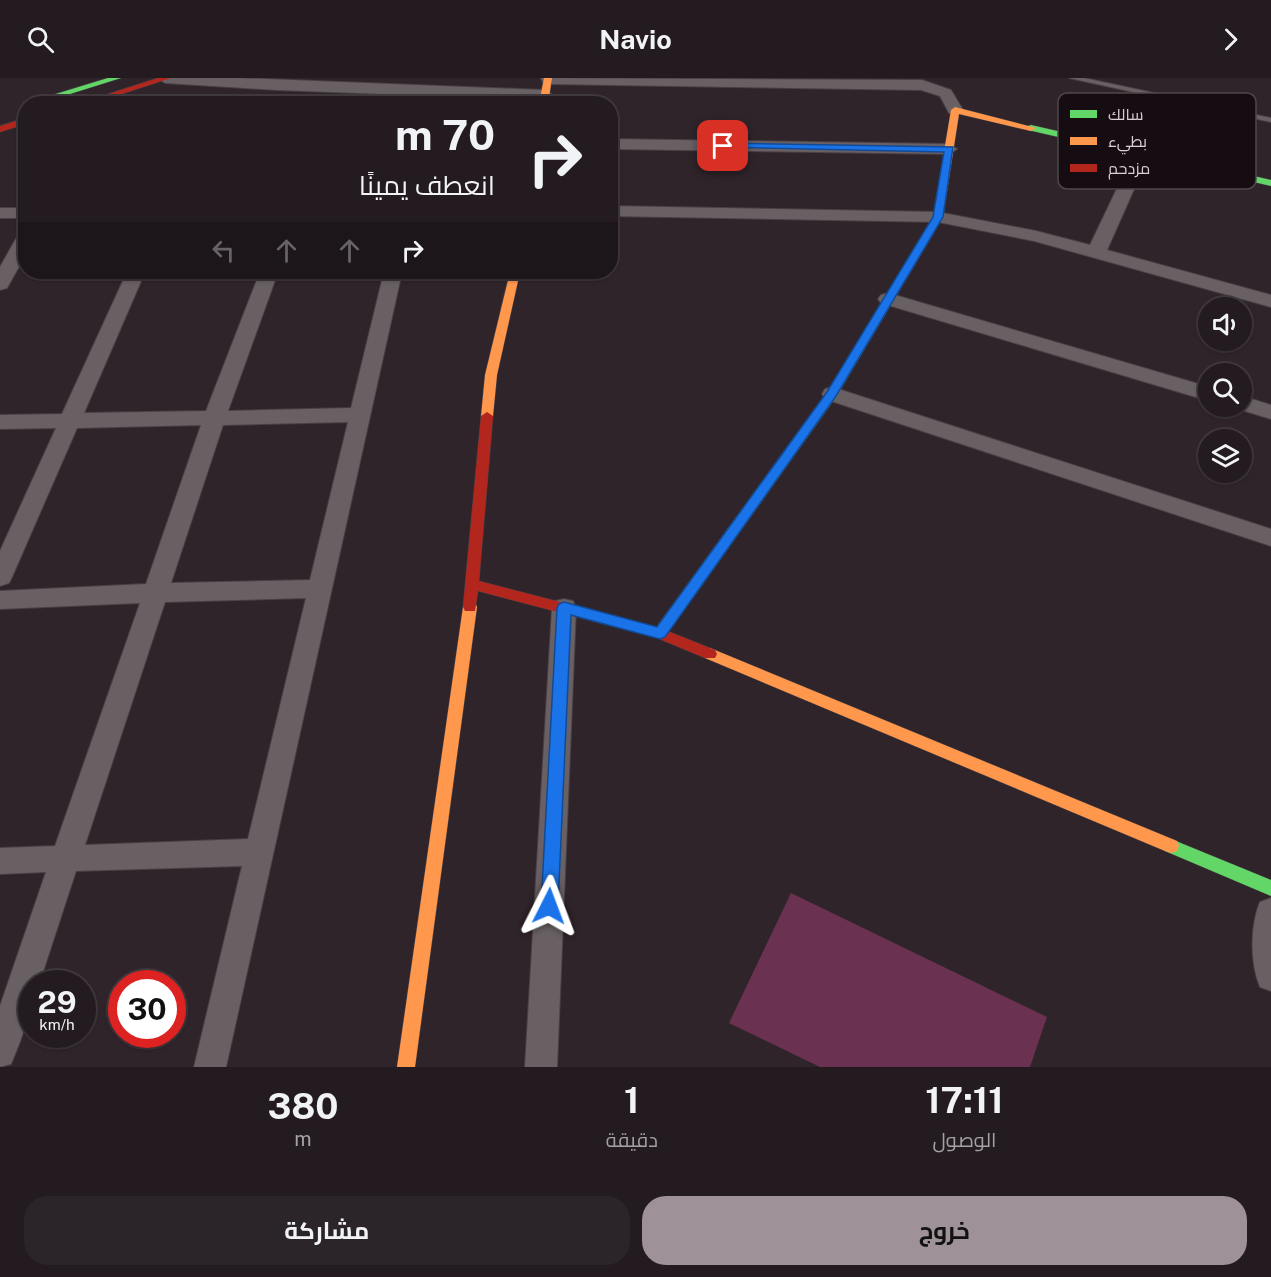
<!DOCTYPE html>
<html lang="ar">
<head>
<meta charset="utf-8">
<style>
	:root { --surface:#231b20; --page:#2b2429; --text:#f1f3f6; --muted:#a3a1a5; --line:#40393e; --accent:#9e9298 }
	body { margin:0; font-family:"Public Sans",Cairo,sans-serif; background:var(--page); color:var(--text); direction:rtl; height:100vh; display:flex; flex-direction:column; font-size:22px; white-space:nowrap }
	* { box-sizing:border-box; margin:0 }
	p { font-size:20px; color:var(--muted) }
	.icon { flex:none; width:33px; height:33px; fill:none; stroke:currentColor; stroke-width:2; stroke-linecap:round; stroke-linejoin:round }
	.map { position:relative; height:989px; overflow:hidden; direction:ltr }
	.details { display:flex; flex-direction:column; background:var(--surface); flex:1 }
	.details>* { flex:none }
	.banner { position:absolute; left:18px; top:18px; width:600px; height:183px; border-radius:24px; box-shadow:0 2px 4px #0004,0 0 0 2px var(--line); direction:rtl; background:#231b20; color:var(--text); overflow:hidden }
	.fabs { position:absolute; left:1198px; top:219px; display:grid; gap:12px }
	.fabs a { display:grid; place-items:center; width:54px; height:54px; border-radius:50%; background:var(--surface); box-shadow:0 2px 4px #0004,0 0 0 2px var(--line); font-size:30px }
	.speed { position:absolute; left:18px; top:892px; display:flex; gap:12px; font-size:30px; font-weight:700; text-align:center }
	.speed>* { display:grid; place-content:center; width:78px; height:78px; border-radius:50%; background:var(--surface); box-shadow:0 2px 4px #0004,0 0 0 2px var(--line); line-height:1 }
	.speed small { font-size:15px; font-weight:400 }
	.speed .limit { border:9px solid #d22; background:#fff; color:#111 }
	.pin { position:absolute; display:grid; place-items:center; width:51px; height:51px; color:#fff; margin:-26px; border-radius:12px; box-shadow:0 3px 9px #0006 }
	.me { position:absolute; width:66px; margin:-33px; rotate:3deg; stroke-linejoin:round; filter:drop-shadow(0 0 4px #0008) }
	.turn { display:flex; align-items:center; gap:21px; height:126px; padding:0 24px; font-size:27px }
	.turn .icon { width:78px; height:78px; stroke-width:2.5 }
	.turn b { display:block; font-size:42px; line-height:51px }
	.lanes { display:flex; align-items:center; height:57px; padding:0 24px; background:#0003; justify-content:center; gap:30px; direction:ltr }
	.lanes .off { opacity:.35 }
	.eta { display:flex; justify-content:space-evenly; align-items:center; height:102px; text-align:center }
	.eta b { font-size:36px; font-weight:700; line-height:42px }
	.action { display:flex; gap:12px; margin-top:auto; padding:12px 24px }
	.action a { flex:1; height:69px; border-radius:24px; background:var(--accent); color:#111; font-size:24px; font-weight:700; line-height:69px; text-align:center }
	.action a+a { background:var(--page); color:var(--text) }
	header { display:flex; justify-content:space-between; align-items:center; height:78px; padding:0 24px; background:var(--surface); font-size:27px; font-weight:700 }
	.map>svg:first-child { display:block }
	.green { fill:#6a3151 }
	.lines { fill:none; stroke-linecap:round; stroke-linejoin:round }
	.lane-casing { stroke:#494045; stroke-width:2 }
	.street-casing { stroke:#494045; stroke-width:2 }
	.fast-casing { stroke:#494045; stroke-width:1 }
	.slow-casing { stroke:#494045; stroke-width:1 }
	.jam-casing { stroke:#494045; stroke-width:1 }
	.lane { fill:#696064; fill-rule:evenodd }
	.street { fill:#696064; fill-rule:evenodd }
	.fast { fill:#63d668; fill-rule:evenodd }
	.slow { fill:#ff974d; fill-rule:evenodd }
	.jam { fill:#b3261e; fill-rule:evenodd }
	.route { fill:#1a73e8; stroke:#114b97; stroke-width:1.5 }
	.key { fill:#150d11; stroke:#50474b; stroke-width:1.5 }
	.key-label { font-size:16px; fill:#dacdd3 }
</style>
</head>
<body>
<header><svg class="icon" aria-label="forward" viewBox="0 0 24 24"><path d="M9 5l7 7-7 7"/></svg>Navio<svg class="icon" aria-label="search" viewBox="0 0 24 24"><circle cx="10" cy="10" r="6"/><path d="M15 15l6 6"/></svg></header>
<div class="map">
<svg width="1271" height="989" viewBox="0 0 1271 989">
	<rect width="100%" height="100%" fill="#2f242a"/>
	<path class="green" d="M791,815l256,124 -17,50h-210l-91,-44z"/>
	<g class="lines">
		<defs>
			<path id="lane" d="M1069,0h15l187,40v4z"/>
			<g id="street">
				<path d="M157,0h82l306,12 8,5 -8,5 -268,-10 -112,-7z"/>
				<path d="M541,0l381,2 29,10 12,20 -8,5 -6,-2 -9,-17 -19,-6 -373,-6 -5,-2z"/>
				<path d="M610,61l339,5 8,5 -8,5 -339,-5z"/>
				<path d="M1142,70l8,5 -43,97 164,45v12l-237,-66 -96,-19 -328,-6v-10l328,6 98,19 54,14 44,-92z"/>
				<rect x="0" y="130" width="26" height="10"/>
				<path d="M26,158v18l-19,34 -7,2v-23l17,-30z"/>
				<path d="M127,194h18l-61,141 122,-2 54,-139h18l-50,139 123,-3 33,-136h18l-176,795h-32l48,-201 -166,5 -37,113h-7c0,28 -10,54 -21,80l-11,3v-61l46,-134 -46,2v-26l55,-2 85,-243 -140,6v-18l146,-7 55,-159 -124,3 -65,149 -3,6 -9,3v-35l56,-123 -56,1v-14l62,-1zM348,344l-38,158 -139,3 52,-158zM306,520l-58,241 -163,6 80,-243z"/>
				<path d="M888,215l321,94v14l-328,-98 -3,-4 3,-4z"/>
				<path d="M832,309l439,142v17l-446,-147 -3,-5 3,-5z"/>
				<path d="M1242,318l29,9v14l-36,-11 7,-2z"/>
				<path d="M564,521l9,2 3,7 -19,459h-32l27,-459 3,-7z"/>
				<path d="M1271,820v93l-11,-4c-10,-24 -10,-61 0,-85z"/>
			</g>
			<g id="fast">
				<path d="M108,0h13l-83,26h-12v2l-3,-2z"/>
				<path d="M1031,47l240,55v6l-243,-56v-4z"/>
				<path d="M903,195l5,3 -72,121 -171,240h-10l-2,-4 2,-4 172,-237 71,-116z"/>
				<path d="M1171,761l100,41v16l-106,-45 -2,-5 2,-5z"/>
			</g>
			<g id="slow">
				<path d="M544,0h8l-4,26h-9z"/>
				<path d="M955,29l81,21 -5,3 -72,-17 -16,103 -36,61h-8l-1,-2 35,-59 18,-107z"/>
				<path d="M510,194h10l-23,103 -4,41 -6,4 -6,-4 4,-41z"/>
				<path d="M470,524l5,1 2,4 -62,460h-18l66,-460 2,-4z"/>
				<path d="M710,570l467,193 2,5 -2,5 -6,2 -6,-2 -460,-193 -2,-4 2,-4z"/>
			</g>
			<g id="jam">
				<path d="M158,0h13l-71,23 -7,-2z"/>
				<path d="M26,40v6l-26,8v-6z"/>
				<path d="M487,334l6,4 -14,165 181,47 55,22 2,4 -2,4h-10l-48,-20 -179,-47 -3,20h-10l-2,-4 18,-191z"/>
			</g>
		</defs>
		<use href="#lane" class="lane-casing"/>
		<use href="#street" class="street-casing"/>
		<use href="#fast" class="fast-casing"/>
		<use href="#slow" class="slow-casing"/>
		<use href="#jam" class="jam-casing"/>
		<use href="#lane" class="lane"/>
		<use href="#street" class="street"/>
		<use href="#fast" class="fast"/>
		<use href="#slow" class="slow"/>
		<use href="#jam" class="jam"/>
	</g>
	<path class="route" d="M723,65l230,4 -10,70 -107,179 -171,241 -5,2 -89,-24 -13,291 -3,6 -6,2 -6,-2 -2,-6 16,-298 2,-4 5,-2 93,25 170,-235 106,-175 11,-65 -224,-5 -1,-1z"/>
	<rect x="1058" y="15" width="198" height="96" rx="9" class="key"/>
	<rect x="1070" y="32" width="27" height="8" fill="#63d668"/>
	<rect x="1070" y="59" width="27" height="8" fill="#ff974d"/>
	<rect x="1070" y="86" width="27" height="8" fill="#b3261e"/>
	<g class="key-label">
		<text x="1108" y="42">سالك</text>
		<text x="1108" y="69">بطيء</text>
		<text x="1108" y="96">مزدحم</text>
	</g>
</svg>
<div class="fabs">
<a><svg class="icon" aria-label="sound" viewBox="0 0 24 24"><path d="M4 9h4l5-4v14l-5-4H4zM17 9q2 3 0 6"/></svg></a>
<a><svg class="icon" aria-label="search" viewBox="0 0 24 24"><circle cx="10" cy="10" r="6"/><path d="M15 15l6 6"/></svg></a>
<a><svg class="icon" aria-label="layers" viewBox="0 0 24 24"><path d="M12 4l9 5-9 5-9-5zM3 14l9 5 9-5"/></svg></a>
</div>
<div class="speed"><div>29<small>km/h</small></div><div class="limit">30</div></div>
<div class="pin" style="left:723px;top:68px;background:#d93025"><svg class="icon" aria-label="arrive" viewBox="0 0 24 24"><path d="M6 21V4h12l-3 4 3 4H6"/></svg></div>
<svg class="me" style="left:549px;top:828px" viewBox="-20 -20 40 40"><path d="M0-17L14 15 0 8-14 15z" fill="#1a73e8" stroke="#fff" stroke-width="4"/></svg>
<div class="banner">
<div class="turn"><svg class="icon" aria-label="right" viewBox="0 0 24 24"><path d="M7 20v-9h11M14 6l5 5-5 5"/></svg><div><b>70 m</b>انعطف يمينًا</div></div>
<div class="lanes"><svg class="icon off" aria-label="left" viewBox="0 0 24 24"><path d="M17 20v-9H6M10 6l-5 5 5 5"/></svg><svg class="icon off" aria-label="ahead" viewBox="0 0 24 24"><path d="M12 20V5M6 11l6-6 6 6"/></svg><svg class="icon off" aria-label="ahead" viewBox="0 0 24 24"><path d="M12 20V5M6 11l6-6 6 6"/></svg><svg class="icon" aria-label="right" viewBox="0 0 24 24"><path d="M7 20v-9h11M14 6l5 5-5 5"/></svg></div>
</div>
</div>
<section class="details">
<div class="eta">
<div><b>17:11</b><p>الوصول</p></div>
<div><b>1</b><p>دقيقة</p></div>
<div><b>380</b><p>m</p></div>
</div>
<div class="action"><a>خروج</a><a>مشاركة</a></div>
</section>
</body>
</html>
